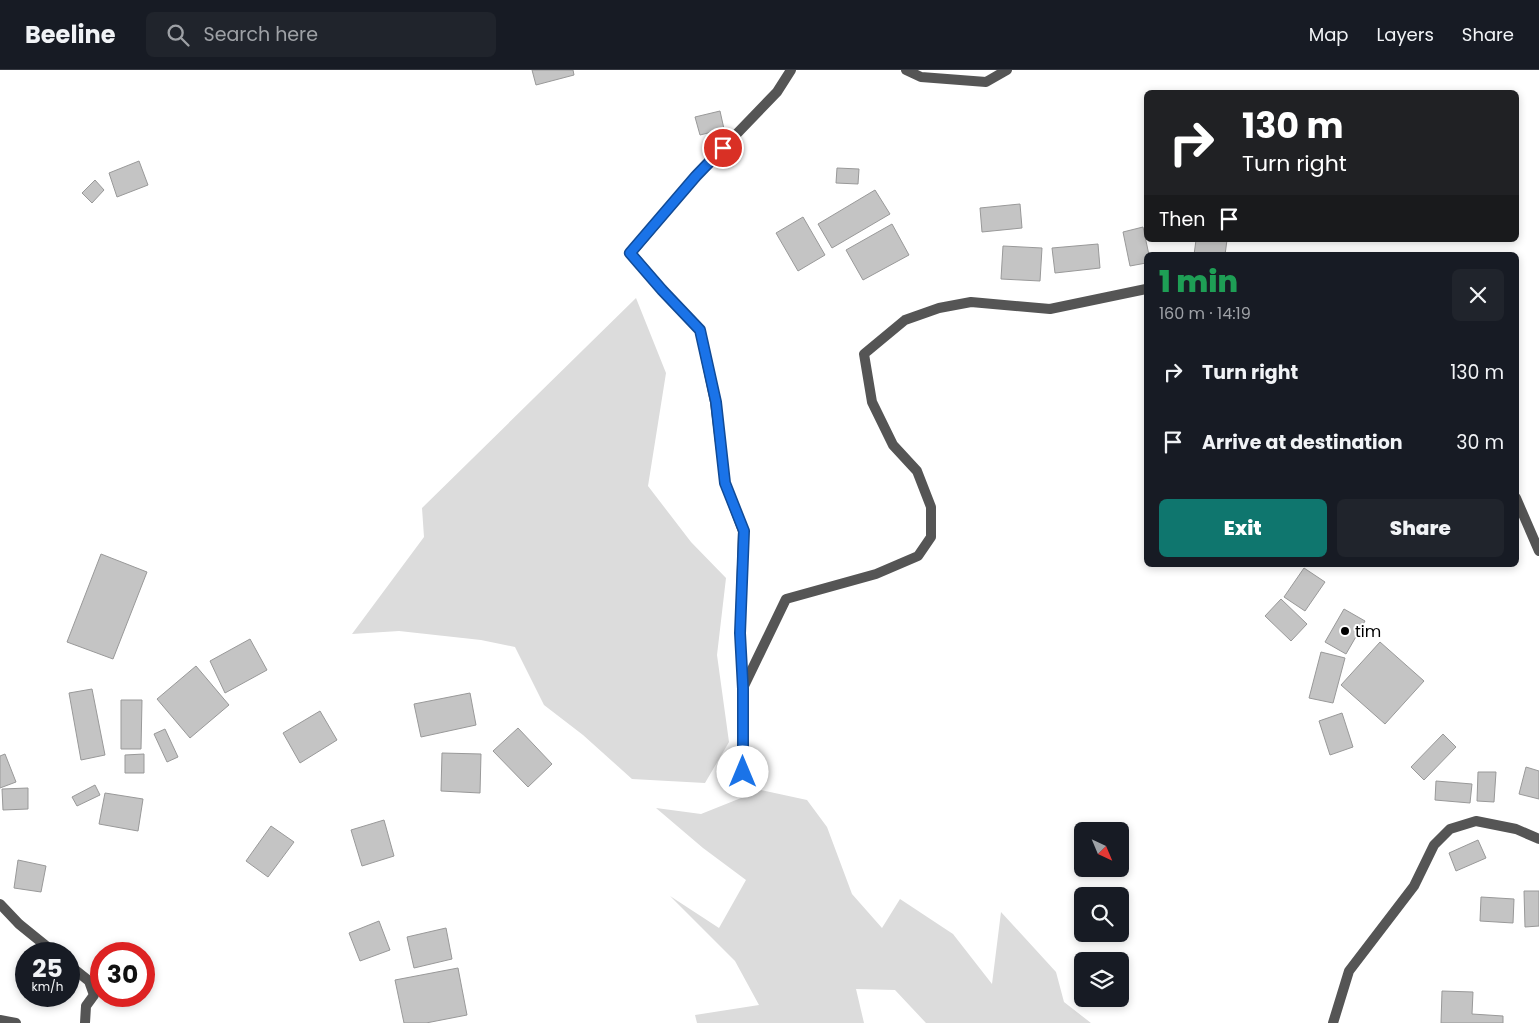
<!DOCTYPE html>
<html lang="en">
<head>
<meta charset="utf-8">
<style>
	:root { --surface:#171b24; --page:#20242c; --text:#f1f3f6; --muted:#9ea1a6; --line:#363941; --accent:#0f766e }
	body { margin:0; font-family:Poppins,sans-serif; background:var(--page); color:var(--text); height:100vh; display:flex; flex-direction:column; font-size:19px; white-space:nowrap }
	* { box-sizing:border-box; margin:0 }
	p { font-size:16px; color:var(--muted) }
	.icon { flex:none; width:28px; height:28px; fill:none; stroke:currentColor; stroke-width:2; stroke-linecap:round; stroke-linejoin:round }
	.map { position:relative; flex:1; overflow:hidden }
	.side { position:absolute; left:1144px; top:182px; width:375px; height:315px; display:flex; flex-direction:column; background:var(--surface); border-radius:8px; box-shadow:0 2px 8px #0003 }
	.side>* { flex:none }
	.hud { position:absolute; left:1144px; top:20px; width:375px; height:152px; border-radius:8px; box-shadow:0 2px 8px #0003; background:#202124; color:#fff; overflow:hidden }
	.needle { width:32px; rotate:136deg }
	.tools { position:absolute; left:1074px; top:752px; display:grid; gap:10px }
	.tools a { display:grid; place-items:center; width:55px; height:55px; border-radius:8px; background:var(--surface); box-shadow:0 2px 8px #0003; font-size:25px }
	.speed { position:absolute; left:15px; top:872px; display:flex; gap:10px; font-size:25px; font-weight:700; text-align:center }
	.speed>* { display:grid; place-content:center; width:65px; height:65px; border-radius:50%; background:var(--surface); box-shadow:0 2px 8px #0003; line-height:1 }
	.speed small { font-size:12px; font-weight:400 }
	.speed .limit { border:8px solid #d22; background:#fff; color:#111 }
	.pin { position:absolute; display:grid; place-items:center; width:42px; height:42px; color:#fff; margin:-21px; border:2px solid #fff; border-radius:50%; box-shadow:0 1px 5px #0007 }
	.me { position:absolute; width:55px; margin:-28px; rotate:0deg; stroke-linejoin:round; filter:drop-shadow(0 0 4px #0008) }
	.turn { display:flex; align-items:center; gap:18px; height:105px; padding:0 15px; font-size:22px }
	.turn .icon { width:65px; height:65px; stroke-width:2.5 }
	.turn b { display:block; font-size:35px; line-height:42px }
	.then { display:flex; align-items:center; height:48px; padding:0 15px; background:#0003; gap:10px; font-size:19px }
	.round { display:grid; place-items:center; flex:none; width:52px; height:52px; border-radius:8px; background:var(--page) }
	.head { display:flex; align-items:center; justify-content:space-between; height:85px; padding:0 15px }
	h1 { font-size:30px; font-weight:800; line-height:38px; color:#1e9e55 }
	.action { display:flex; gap:10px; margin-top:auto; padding:10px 15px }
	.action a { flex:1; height:58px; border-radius:8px; background:var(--accent); color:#fff; font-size:20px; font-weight:800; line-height:58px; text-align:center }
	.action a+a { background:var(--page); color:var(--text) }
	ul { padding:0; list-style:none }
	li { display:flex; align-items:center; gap:15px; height:70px; padding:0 15px }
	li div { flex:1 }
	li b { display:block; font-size:19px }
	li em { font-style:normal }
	header { display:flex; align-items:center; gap:30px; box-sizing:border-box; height:70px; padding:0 25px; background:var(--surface); border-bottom:1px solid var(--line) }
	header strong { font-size:24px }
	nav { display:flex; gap:28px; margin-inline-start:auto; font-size:18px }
	.search { width:350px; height:45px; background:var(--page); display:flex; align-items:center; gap:12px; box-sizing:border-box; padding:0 18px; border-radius:8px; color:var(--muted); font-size:19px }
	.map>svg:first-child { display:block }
	.green { fill:#dcdcdc }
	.building { fill:#c4c4c4; stroke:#999 }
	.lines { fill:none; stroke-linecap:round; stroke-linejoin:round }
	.minor { stroke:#555; stroke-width:10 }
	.route-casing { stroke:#114b97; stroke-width:12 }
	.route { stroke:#1a73e8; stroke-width:9 }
	.poi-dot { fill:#000; stroke:#fff; stroke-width:2 }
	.labels { text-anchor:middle; stroke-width:4; stroke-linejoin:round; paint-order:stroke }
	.poi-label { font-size:16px; fill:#000; stroke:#fff; text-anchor:start }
</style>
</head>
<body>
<header>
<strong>Beeline</strong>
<div class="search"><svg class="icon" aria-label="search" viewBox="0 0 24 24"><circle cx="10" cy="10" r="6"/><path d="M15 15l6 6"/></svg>Search here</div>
<nav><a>Map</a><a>Layers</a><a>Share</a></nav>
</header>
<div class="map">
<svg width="1539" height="953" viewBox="0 0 1539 953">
	<rect width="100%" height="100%" fill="#fff"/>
	<g class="green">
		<path d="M636,228l30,75 -18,113 43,56 35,36 -9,77 12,87 -24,41 -73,-4 -49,-44 -39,-30 -29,-58 -34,-7 -82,-9 -47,3 72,-97 -2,-29z"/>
		<path d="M761,720l46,10 20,27 25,67 30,34 18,-29 53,35 39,50 9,-72 55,60 8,30 27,21h-165l-31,-33 -39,-1 8,34h-167l-2,-8 64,-10 -24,-44 -65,-65 49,32 27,-48 -43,-32 -47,-40 45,6z"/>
	</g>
	<g class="building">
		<path d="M532,0h41l1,5 -38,10z"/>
		<path d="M720,41l4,18 -24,6 -5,-18z"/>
		<path d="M139,91l9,24 -31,12 -8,-24z"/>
		<path d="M837,98l22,1 -1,15 -22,-1z"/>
		<path d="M95,110l9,10 -12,13 -10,-10z"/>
		<path d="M875,120l15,24 -58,34 -14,-24z"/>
		<path d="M1020,134l2,24 -40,4 -2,-24z"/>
		<path d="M803,147l22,38 -27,16 -22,-38z"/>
		<path d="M892,154l17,31 -46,25 -17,-30z"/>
		<path d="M1143,157l6,28h-3v8l-16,3 -7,-34z"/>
		<path d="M1196,170h31l-2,15h-31z"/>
		<path d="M1098,174l2,24 -45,5 -3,-25z"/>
		<path d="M1003,176l39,2 -2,33 -39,-2z"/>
		<path d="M101,484l46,18 -34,87 -46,-17z"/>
		<path d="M1304,498l21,14 -20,29 -21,-14z"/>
		<path d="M1281,529l26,25 -16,17 -26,-25z"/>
		<path d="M1344,539l21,12 -19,33 -21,-12z"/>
		<path d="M250,569l17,31 -42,23 -15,-32z"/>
		<path d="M1380,572l44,39 -39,43 -44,-39z"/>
		<path d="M1321,582l24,6 -12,45 -24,-5z"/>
		<path d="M196,596l33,39 -39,33 -33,-39z"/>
		<path d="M92,619l13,66 -24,5 -12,-67z"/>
		<path d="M470,623l6,32 -55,12 -7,-33z"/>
		<path d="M121,630h21l-1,49h-20z"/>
		<path d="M320,641l17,29 -37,23 -17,-30z"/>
		<path d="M1342,643l11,34 -23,8 -11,-34z"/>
		<path d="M518,658l34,36 -24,23 -35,-36z"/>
		<path d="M165,659l13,28 -11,5 -13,-28z"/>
		<path d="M1443,664l13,13 -32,33 -13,-13z"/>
		<path d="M442,683l39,1 -1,39 -39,-2z"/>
		<path d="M5,684l11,28 -16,6v-32z"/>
		<path d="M144,684v19h-19v-18z"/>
		<path d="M1526,697l13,4v28l-20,-5z"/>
		<path d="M1478,702h18l-2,30 -17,-1z"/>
		<path d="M1436,711l36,3 -2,19 -35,-3z"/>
		<path d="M95,715l5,10 -23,11 -5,-9z"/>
		<path d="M28,718v21l-25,1 -1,-21z"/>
		<path d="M105,723l38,6 -5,32 -39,-7z"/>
		<path d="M384,750l10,36 -32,10 -11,-36z"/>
		<path d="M271,756l23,16 -26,35 -22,-16z"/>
		<path d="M1478,770l8,18 -30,13 -7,-18z"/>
		<path d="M18,790l28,6 -5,26 -27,-4z"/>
		<path d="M1524,821h15v35l-14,1z"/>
		<path d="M1481,827l33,2 -1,24 -33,-2z"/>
		<path d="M379,851l11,29 -30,11 -11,-28z"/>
		<path d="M446,858l6,31 -38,9 -7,-31z"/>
		<path d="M458,898l9,47 -41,8h-22l-9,-43z"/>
		<path d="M1442,921l31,1 -1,22 31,2v7h-62z"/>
	</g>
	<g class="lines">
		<g class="minor">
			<path d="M906,0l15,7 65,5 21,-12"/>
			<path d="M1516,428l23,53"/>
			<path d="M743,618l43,-89 90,-25 42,-18 13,-19v-30l-14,-36 -24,-26 -21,-43 -8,-48 41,-34 34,-12 32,-6 79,7 96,-20"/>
			<path d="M743,702v-83l-3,-56 3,-102 -18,-48 -10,-81 -15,-72 -38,-40 -31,-37 65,-77 81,-84 14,-22"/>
			<path d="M0,834l19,20 37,30"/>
			<path d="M69,895l20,16 5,14 -8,11 -1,17"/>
			<path d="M0,950l16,3"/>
			<path d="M1333,953l16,-52 65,-85 20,-41 16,-16 26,-8 40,8 23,10"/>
		</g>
	</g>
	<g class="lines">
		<defs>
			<path id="route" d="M723,78l-27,28 -66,77 32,37 38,40 16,72 9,81 19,48 -4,102 3,56v83"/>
		</defs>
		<use href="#route" class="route-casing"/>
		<use href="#route" class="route"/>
	</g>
	<circle class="poi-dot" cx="1345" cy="561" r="5"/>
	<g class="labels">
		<g class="poi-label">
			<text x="1355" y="567">tim</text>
		</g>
	</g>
</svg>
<div class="tools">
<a><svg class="needle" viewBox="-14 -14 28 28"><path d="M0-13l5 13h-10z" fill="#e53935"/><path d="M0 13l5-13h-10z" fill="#9ea1a6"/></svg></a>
<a><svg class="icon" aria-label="search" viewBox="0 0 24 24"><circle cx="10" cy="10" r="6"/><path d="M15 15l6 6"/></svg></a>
<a><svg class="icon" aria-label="layers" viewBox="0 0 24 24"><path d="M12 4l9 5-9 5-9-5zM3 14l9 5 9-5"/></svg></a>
</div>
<div class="speed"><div>25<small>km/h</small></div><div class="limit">30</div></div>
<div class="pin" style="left:723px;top:78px;background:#d93025"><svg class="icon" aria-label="arrive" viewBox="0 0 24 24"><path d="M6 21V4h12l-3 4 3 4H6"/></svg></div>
<svg class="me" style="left:743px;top:702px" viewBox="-20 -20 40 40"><circle r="19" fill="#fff"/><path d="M0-13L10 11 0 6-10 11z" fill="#1a73e8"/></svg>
<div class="hud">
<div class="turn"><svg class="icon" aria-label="right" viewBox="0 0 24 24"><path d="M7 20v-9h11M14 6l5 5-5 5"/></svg><div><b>130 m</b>Turn right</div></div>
<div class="then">Then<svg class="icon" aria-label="arrive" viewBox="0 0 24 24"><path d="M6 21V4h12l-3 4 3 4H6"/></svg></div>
</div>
<section class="side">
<div class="head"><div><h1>1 min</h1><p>160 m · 14:19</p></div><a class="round"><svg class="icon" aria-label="close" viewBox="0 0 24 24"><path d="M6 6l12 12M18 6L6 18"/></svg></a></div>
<ul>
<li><svg class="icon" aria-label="right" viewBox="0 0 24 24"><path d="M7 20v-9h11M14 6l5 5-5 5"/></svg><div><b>Turn right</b></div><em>130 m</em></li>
<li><svg class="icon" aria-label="arrive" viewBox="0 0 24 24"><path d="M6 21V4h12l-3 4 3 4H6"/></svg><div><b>Arrive at destination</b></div><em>30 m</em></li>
</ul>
<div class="action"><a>Exit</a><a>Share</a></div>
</section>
</div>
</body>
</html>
